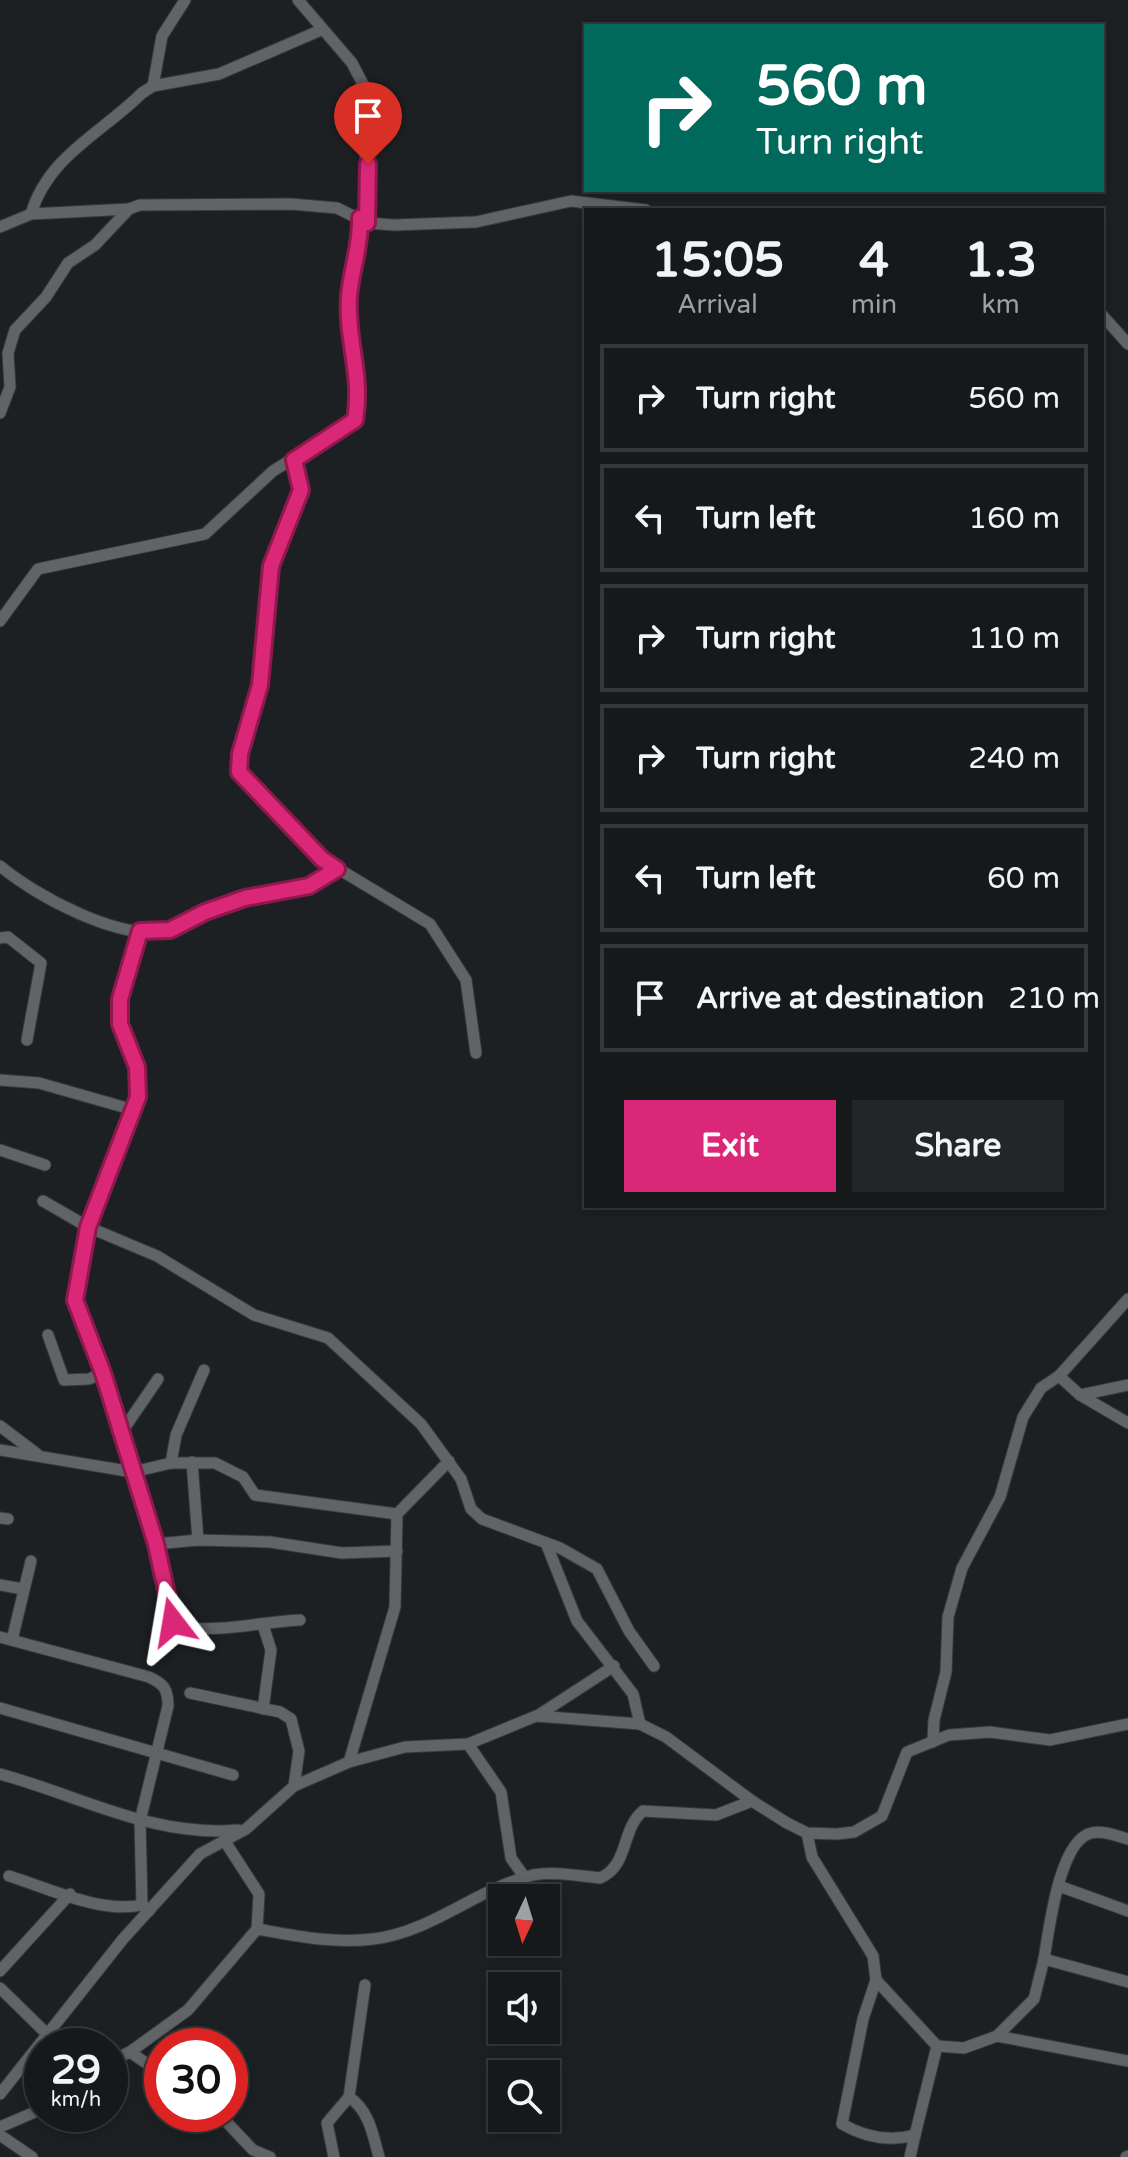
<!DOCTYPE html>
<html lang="en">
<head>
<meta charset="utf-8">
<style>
	:root { --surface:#16181a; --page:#232527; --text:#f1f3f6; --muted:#9ea0a2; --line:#353739; --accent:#db2777 }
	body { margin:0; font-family:"Varela Round",sans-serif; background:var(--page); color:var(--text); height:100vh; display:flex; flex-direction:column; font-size:30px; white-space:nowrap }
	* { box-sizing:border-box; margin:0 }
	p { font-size:26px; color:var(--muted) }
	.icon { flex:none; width:44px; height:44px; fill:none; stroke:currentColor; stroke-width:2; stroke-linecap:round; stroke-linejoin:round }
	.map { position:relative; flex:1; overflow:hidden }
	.details { position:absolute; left:584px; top:208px; width:520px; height:1000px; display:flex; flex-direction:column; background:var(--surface); border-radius:0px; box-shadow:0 4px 12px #0003,0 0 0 2px var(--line) }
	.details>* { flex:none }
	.guide { position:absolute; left:584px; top:24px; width:520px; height:168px; border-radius:0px; box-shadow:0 4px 12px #0003,0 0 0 2px var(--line); background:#00695c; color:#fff; overflow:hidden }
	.needle { width:52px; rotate:184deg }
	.controls { position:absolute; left:488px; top:1884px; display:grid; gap:16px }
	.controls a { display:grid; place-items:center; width:72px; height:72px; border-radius:0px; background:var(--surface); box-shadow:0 4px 12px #0003,0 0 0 2px var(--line); font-size:40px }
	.speed { position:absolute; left:24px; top:2028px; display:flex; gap:16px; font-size:40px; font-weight:700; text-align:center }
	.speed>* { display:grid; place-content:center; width:104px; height:104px; border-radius:50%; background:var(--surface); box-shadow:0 4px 12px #0003,0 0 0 2px var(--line); line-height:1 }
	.speed small { font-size:20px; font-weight:400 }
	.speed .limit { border:12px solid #d22; background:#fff; color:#111 }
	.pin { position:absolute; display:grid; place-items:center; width:68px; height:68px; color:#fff; margin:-82px -34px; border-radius:50% 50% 50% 0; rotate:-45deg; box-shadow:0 0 8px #0007 }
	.pin .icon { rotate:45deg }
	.me { position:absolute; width:88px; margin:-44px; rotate:346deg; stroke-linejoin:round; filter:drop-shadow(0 0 6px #0008) }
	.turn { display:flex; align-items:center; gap:28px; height:168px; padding:0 40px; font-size:36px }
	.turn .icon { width:104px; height:104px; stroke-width:2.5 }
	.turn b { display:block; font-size:56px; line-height:68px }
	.eta { display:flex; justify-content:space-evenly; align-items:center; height:136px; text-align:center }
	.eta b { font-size:48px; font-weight:700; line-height:56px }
	.cta { display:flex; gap:16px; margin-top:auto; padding:16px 40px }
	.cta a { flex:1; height:92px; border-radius:0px; background:var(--accent); color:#fff; font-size:32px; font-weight:700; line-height:92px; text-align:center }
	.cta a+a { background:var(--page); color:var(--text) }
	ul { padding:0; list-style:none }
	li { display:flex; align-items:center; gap:24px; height:108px; margin:0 16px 12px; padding:0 24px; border:4px solid var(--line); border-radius:0px }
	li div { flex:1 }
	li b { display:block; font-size:30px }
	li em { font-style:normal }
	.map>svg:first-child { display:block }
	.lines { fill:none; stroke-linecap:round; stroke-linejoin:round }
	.minor-casing { stroke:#373a3c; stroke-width:13 }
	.minor { stroke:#606467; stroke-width:11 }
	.route-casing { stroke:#8e194d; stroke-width:20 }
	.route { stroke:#db2777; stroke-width:14 }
</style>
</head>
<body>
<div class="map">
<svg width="1128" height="2157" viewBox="0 0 1128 2157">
	<rect width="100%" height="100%" fill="#1d2023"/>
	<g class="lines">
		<defs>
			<g id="minor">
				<path d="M298,0l54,63 12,23 3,137"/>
				<path d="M153,86l9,-50 23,-36"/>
				<path d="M31,214c17,-58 71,-81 111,-121l11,-7 66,-12 102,-44"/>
				<path d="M0,227l31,-13 98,-5"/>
				<path d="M1102,315l26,29"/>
				<path d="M0,413l10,-26 -2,-34 7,-23 31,-33 22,-34 27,-18 34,-36 11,-4 151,-1 46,4 30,15 27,2 82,-3 95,-21 75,9"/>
				<path d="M294,460l7,30 -30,76 -11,119 -20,69 -1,18 11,15 19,13 53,59 108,65 36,56 10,73"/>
				<path d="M0,621l38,-52 167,-35 68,-63 82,-51c8,-45 -9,-80 -6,-123 2,-27 12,-51 11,-79"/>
				<path d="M0,866c36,30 119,75 167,65 24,-5 52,-26 79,-33 33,-9 63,-8 91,-29"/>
				<path d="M140,931l-18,51 -2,42 17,43 1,30 -28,81 -22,49 -13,73 28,73 53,171 17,78 5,5c43,6 80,-5 122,-7"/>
				<path d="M0,938l8,-1 33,26 -14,77"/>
				<path d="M0,1080l39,3 95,27"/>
				<path d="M0,1150l45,15"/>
				<path d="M43,1201l45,26 69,29 97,59 74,23 93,86 40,55 10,30 11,10 78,29 37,21 32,62 25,35"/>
				<path d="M48,1335l16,45 25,-1 14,-6"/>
				<path d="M1059,1376l21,19 48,28"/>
				<path d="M1080,1395l48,-10"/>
				<path d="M0,1426l37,28"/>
				<path d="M121,1433l37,-54"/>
				<path d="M0,1450l133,22 38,-9h44l28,14 12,18 142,19"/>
				<path d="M192,1462l6,78"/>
				<path d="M171,1463l5,-28 28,-65"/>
				<path d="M0,1518l8,1"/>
				<path d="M546,1543l31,78 56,73 7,30"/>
				<path d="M156,1544l42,-4 72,2 72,11 55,-2"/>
				<path d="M0,1585l23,4"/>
				<path d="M263,1625l8,25 -8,59"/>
				<path d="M0,1637l149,40c15,7 19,12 19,29l-28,115 2,84 7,6"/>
				<path d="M12,1640l19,-79"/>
				<path d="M190,1693l90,19 11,7 8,32 -5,35"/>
				<path d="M0,1708l233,67"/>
				<path d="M537,1716l77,-50"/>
				<path d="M933,1742l1,-22 12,-48 2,-55 14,-49 38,-71 23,-80 18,-29 18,-12 69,-77"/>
				<path d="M468,1744l33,48 10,66 14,20"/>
				<path d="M349,1762l46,-155 2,-93 52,-53"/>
				<path d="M0,1774c78,21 154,64 238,56"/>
				<path d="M807,1833l5,24 61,99 3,24 61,66 -22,89"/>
				<path d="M9,1876c39,12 92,38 133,29"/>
				<path d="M1059,1886l69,25"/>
				<path d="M257,1929c39,7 76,15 116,10 59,-7 103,-50 160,-64 21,-4 46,1 67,3 29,-12 21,-49 43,-67l73,4 36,-14"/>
				<path d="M1044,1959c5,-29 15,-118 47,-126 12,-3 26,3 37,6"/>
				<path d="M0,1971l70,-77"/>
				<path d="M876,1980l-13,39 -21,105c24,14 47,18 73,11l-5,22"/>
				<path d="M0,1988l48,47"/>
				<path d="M997,2036l37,-37 10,-40 84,23"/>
				<path d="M937,2046l27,2 33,-12 131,25"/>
				<path d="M130,2052l32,22"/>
				<path d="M110,2061l20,-9 58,-42 69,-81 2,-35 -35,-54"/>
				<path d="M0,2094l123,-155 77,-85 46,-25 48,-43 55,-24 56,-15 63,-3 68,-28 104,8 26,13 86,64 35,22 20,10 30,1 17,-2 28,-16 25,-64 42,-17 41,-3 60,8 78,-16"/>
				<path d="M349,2097c20,13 24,38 30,60"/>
				<path d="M219,2114l34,36 17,7"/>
				<path d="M0,2127l42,-18"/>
				<path d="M0,2135l32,22"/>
				<path d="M334,2157l-7,-34 22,-26 16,-112"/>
				<path d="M1126,2157l2,-1"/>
			</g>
		</defs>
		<use href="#minor" class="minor-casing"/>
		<use href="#minor" class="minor"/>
	</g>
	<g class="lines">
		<defs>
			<path id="route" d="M173,1622l-17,-78 -53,-171 -28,-73 13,-73 50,-130 -1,-30 -17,-43v-25l20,-68 30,-1 35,-18 40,-14 64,-12 28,-17 -15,-10 -83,-87 1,-18 20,-69 11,-119 30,-76 -7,-30 61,-40c8,-45 -9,-80 -6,-123 2,-27 12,-51 11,-79l7,5 1,-59"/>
		</defs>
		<use href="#route" class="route-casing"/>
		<use href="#route" class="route"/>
	</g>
</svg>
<div class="controls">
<a><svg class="needle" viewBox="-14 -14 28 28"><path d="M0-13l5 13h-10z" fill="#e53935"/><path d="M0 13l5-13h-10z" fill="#9ea0a2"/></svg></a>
<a><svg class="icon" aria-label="sound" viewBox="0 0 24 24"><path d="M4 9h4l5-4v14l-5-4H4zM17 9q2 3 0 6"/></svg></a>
<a><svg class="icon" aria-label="search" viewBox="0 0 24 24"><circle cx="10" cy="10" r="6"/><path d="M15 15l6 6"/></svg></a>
</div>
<div class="speed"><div>29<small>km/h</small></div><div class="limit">30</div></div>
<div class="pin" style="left:368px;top:164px;background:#d93025"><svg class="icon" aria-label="arrive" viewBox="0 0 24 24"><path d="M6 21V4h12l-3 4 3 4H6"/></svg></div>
<svg class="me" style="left:173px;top:1622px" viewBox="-20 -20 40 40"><path d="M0-17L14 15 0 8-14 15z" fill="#db2777" stroke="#fff" stroke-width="4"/></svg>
<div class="guide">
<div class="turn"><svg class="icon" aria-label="right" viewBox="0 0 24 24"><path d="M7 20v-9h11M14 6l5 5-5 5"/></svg><div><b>560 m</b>Turn right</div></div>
</div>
<section class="details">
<div class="eta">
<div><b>15:05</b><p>Arrival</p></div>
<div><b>4</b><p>min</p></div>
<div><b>1.3</b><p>km</p></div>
</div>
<ul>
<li><svg class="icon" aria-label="right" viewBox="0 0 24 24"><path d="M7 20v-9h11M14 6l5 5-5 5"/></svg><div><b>Turn right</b></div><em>560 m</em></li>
<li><svg class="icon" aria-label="left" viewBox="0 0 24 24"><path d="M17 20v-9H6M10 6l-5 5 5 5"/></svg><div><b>Turn left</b></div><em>160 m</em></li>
<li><svg class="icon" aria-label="right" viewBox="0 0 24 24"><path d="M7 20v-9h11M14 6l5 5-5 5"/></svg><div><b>Turn right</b></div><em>110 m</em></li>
<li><svg class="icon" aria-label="right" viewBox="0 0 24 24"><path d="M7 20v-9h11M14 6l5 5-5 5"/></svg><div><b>Turn right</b></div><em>240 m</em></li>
<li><svg class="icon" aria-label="left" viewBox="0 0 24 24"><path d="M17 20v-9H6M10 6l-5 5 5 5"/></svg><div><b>Turn left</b></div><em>60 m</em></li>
<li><svg class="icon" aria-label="arrive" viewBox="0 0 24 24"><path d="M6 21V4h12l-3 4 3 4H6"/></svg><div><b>Arrive at destination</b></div><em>210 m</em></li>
</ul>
<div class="cta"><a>Exit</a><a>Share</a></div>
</section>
</div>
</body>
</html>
